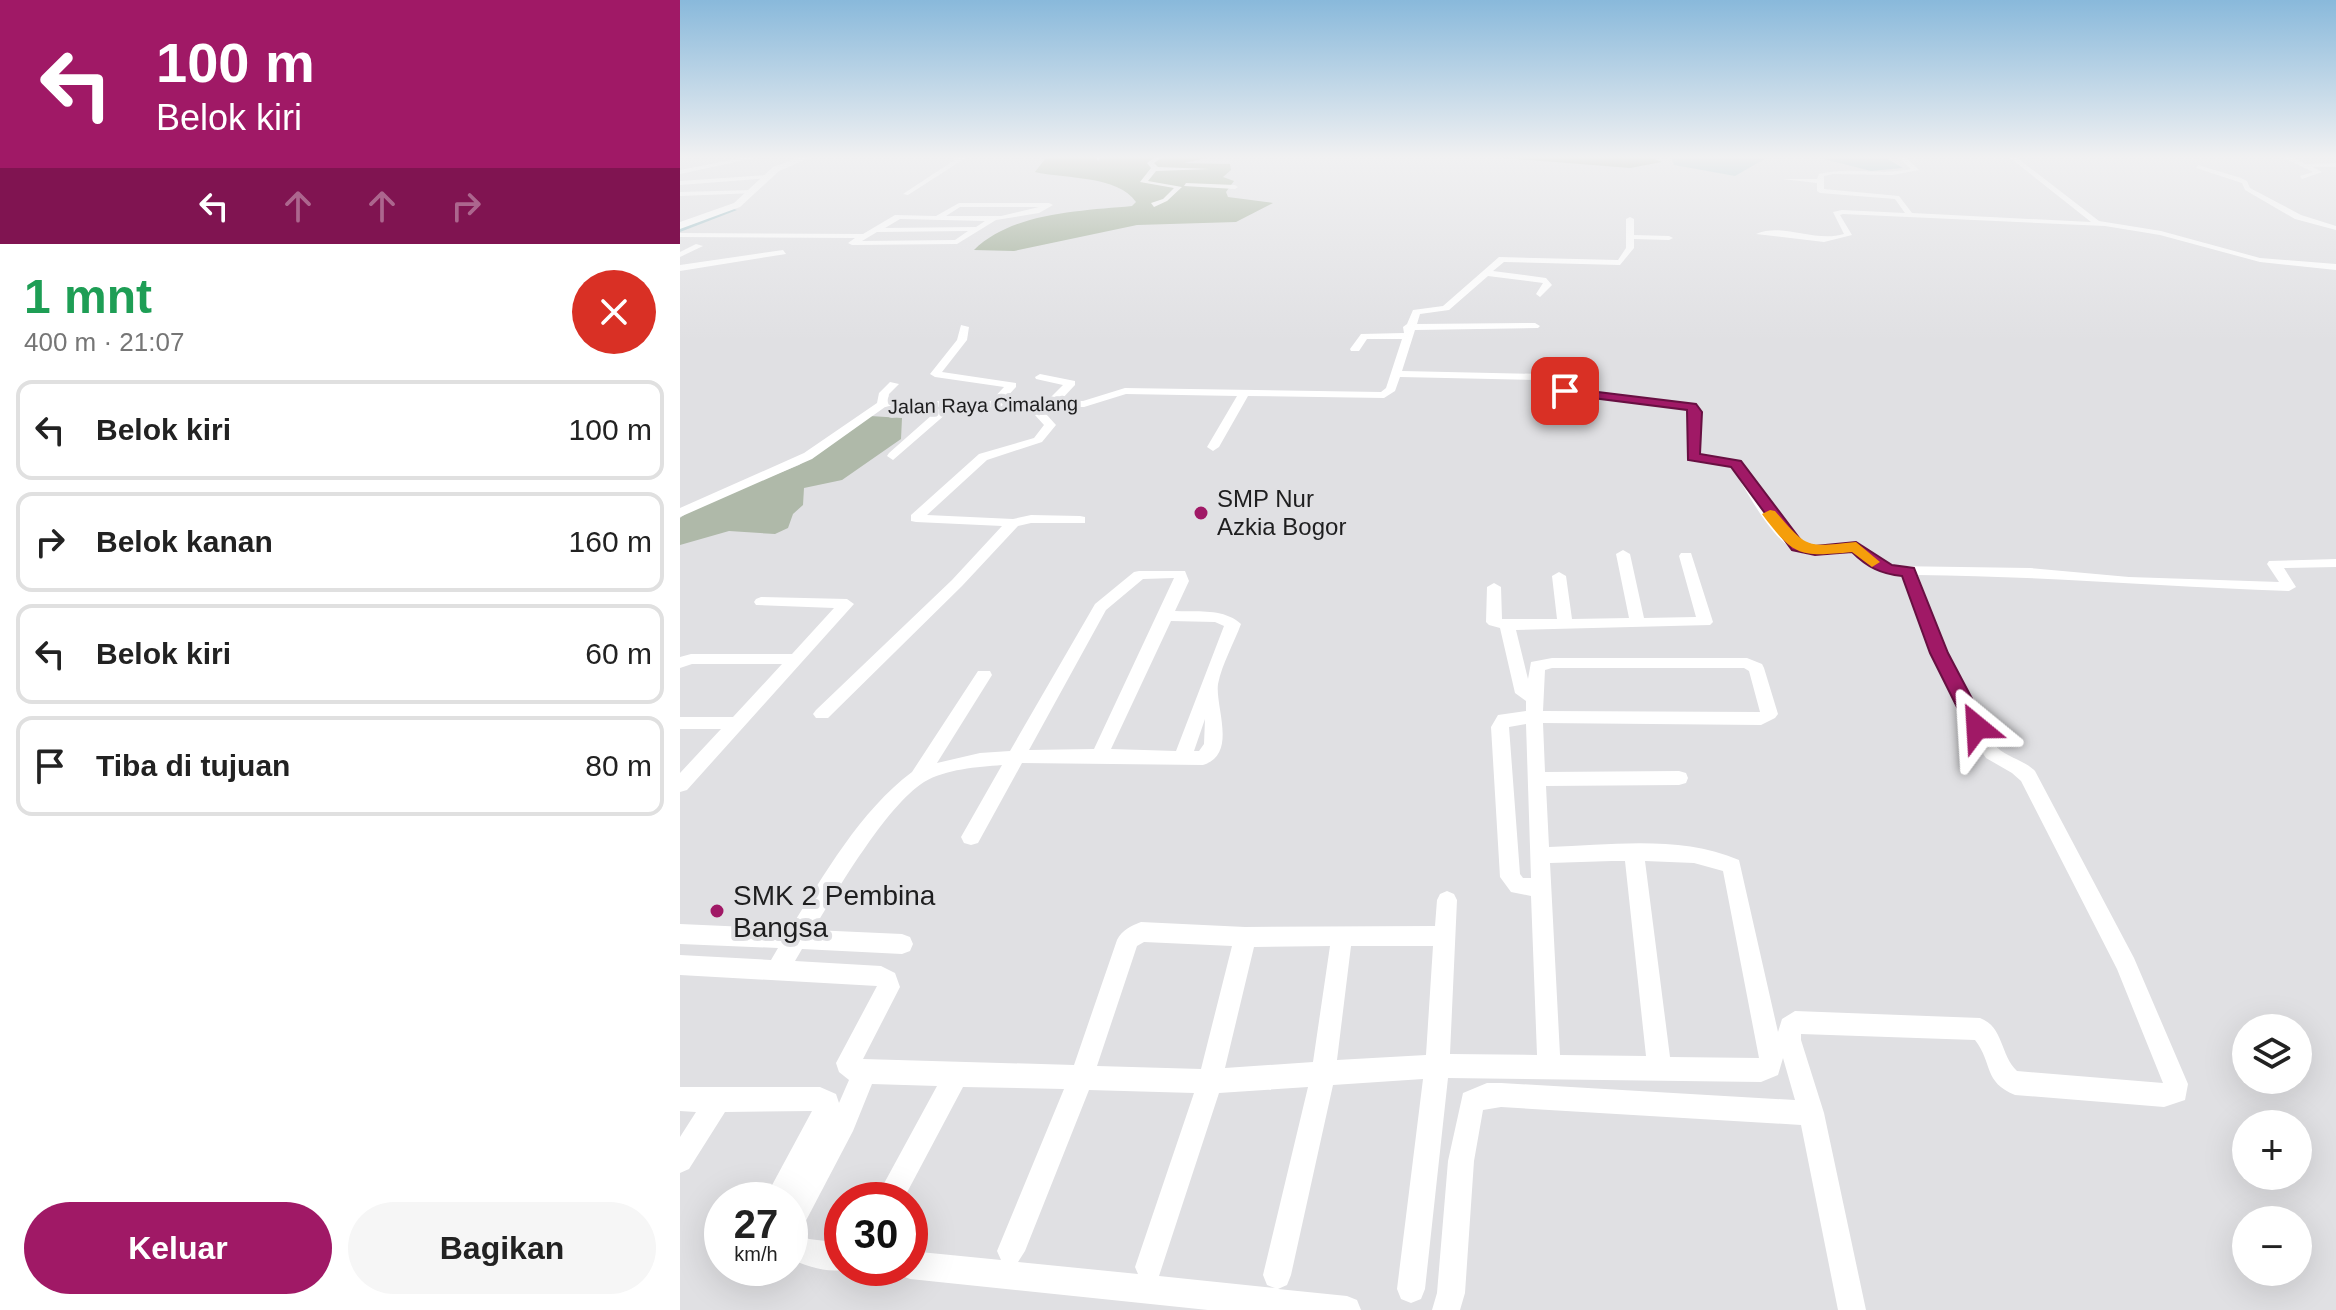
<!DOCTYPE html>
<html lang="id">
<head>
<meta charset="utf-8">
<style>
	:root { --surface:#fff; --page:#f6f6f6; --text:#222; --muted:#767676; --line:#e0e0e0; --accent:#a01966 }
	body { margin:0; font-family:Arial,sans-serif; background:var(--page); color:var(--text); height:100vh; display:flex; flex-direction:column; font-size:30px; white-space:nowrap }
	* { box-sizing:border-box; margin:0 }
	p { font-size:26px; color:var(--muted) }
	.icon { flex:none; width:44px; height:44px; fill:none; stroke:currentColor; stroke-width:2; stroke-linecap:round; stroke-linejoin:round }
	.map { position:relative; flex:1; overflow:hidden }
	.drawer { display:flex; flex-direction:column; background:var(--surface); width:680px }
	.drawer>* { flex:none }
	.guide { background:#a01966; color:#fff; overflow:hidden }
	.tools { position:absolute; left:1552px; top:1014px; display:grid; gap:16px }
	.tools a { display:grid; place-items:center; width:80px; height:80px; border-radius:50%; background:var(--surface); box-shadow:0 8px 32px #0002; font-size:40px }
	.speed { position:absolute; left:24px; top:1182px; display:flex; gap:16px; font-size:40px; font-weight:700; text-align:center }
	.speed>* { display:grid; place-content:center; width:104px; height:104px; border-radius:50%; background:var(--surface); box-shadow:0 8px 32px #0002; line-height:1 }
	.speed small { font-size:20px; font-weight:400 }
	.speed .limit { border:12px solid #d22; background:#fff; color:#111 }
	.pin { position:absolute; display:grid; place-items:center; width:68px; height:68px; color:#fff; margin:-34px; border-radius:16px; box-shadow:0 4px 12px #0006 }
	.me { position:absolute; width:88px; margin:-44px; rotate:333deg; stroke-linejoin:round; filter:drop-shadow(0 0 6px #0008) }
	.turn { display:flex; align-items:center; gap:28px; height:168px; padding:0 24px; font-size:36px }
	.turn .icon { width:104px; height:104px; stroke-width:2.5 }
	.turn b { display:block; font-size:56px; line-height:68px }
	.lanes { display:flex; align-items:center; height:76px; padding:0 24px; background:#0003; justify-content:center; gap:40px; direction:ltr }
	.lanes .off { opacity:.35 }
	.round { display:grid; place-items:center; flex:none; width:84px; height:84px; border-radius:42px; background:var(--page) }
	.head { display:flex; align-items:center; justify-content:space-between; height:136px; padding:0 24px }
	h1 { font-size:48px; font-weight:700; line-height:60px; color:#1e9e55 }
	.button { display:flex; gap:16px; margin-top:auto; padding:16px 24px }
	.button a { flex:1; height:92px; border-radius:48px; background:var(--accent); color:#fff; font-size:32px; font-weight:700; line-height:92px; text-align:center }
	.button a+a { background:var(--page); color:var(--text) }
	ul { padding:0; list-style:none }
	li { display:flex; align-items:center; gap:24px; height:100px; margin:0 16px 12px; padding:0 8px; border:4px solid var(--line); border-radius:16px }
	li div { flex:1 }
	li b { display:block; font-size:30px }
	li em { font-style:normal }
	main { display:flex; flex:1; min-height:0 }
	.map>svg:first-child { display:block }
	.green { fill:#afb9a9 }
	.forest { fill:#95a58b }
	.water { fill:#9cc1c8 }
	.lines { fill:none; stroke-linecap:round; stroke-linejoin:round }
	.canal { fill:#9cc1c8; fill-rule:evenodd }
	.minor { fill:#fff; fill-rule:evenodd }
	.secondary { fill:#fff; fill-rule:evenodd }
	.route { fill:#a01966; stroke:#681042; stroke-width:2 }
	.slow { fill:#f59e0b }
	.poi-dot { fill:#a01966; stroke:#e0e0e3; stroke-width:3 }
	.labels { text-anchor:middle; stroke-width:8; stroke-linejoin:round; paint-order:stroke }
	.far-street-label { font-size:20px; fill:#1e1e1f; stroke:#e0e0e3 }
	.poi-label { font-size:24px; fill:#1e1e1f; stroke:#e0e0e3; text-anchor:start }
	.near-poi-label { font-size:28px; fill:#1e1e1f; stroke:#e0e0e3; text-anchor:start }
</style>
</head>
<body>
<main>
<section class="drawer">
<div class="guide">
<div class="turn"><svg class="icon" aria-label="left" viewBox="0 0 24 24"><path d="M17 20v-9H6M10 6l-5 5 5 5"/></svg><div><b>100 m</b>Belok kiri</div></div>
<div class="lanes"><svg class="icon" aria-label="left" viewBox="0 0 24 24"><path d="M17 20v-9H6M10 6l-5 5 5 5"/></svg><svg class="icon off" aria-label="ahead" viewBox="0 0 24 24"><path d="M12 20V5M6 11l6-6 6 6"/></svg><svg class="icon off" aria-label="ahead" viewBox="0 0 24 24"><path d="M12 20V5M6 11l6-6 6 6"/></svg><svg class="icon off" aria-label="right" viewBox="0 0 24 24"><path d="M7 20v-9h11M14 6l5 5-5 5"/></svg></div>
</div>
<div class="head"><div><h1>1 mnt</h1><p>400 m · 21:07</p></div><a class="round" style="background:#d93025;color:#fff"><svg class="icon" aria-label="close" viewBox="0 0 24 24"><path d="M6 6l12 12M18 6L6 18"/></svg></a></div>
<ul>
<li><svg class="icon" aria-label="left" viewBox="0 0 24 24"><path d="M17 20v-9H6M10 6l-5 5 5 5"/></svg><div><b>Belok kiri</b></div><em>100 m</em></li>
<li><svg class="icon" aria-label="right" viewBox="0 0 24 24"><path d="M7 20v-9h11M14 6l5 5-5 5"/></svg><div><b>Belok kanan</b></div><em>160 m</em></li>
<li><svg class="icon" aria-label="left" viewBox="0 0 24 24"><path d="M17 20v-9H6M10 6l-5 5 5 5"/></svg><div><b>Belok kiri</b></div><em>60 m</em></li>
<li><svg class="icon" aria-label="arrive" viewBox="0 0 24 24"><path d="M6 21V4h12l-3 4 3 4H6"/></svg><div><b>Tiba di tujuan</b></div><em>80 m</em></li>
</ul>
<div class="button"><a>Keluar</a><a>Bagikan</a></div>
</section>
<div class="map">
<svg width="1656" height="1310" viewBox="0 0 1656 1310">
	<rect width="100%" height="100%" fill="#e0e0e3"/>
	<path class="green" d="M190,416l32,2 -1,21 -59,41 -38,8 -1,17 -10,9 -5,14 -13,6 -46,-3 -49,14v-27l15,-11 104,-42z"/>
	<g class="forest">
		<path d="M373,157h158l-27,6 46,1 1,6 -8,7 11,4 -8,11 2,5 45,6 -37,19 -99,3 -123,26 -40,-1c39,-38 107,-39 158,-44l4,-4c-18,-27 -72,-23 -101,-30l10,-13z"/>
		<path d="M811,157h159l12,5 -32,6z"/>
	</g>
	<g class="water">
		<path d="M991,157h97l-33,19 -61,-11z"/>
		<path d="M1136,157h68l19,11 -32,3z"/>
	</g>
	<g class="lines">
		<path class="canal" d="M50,208l7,2 -57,22v-5z"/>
		<g class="minor">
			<path d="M66,157l8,1 -74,16v-4z"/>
			<path d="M279,157h8l-59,38 -5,-1z"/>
			<path d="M416,157h6l-4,4z"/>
			<path d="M475,157h8l-9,6 4,4 53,2 -55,2 -8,10 34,6 -15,14 -13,6 -3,-4 12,-4 11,-11 -34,-6 11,-14 -4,-5z"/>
			<path d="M1219,157h7l13,13 -26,5 -60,-1 -9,2v13l75,7 13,17 179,9 -82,-65h7l83,64 62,10 99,27 76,6v6l-76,-8 -100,-27 -55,-9 -262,-12 -3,1 12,20 -28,7 -68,-8c27,-12 58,9 88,0l-11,-22 9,-2 63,3 -10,-14 -75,-6 -3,-2v-8l-35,-4h35l2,-5c31,-8 62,2 92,-5z"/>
			<path d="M1602,157h9l15,7 30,-1v4h-23l9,5 -20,7 -2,-3 13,-4z"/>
			<path d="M1518,165l43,13 6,3 3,7 51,27 35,11v4l-41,-11 -50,-29 -3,-7 -46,-15z"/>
			<path d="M87,175l2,3 -89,7v-4z"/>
			<path d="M506,183l49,2 3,2 -3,2 -51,-3z"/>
			<path d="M73,190l2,3 -75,3v-4z"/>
			<path d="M279,203h90l4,2 -14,8 -43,7 -39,24 -105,1 -4,-2 7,-5 -175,-1v-4l183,1 32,-19 41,1zM280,207h79l-38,9h-55zM220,219l85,2 -9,6 -91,1zM288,231l-13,9 -93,1 15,-9z"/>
			<path d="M950,217l4,2v16l35,1 4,2 -4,2 -35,-1v9l-14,17 -116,-3 -11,9 53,7 6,7 -12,12 -4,-3 7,-11 -55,-7 -39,34 -29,4 -3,10 118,-1 5,3 -2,2 -123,2 -13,41 140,3 5,3v8l148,20 7,7 -3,42 41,7c14,21 46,82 71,85 17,3 34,-5 50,-2l15,14 16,8 138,2 99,9 150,5 -12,-18 2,-3 67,-2v8l-52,1 12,19 -7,4c-124,-4 -247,-15 -371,-16 21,56 39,120 76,169 10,13 29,15 41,27l99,187 54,126 -3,16 -21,7 -149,-12c-32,-13 -22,-32 -40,-55l-174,-6v6l23,73 42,197h-28l-37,-185 -300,-18 -18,3 -9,51 -9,132 -5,17h-28l5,-17 11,-132 15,-68 24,-10h14l294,17 -12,-42 -5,17 -17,7 -313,-4 -23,211 -4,10 -10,4 -10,-4 -4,-10 26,-210 -90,6 -42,190 -4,10 -9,4 69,7 10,4 4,10h-153l-298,-31 -10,-4 -3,-7h13v-17l91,9 -4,-9 67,-162 -101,-2 -60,113h-28l62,-114 -65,-2 -19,47 -53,101 -5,1 14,6 33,4v25h7c-18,7 -42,-2 -59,-9v-59h-26l48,-89 -87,1 -36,57 -9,4v-36l16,-25 -16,-1v-24h140l16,7 3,9 10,-23 -10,-8 -3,-9 41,-77 -197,-11v-20l91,5 7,-12 -98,-4v-20l110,5c34,-54 70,-118 122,-157l66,-101h12l2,4 -55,88 43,-10 30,-2 85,-147 39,-32 5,-1h46l4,10 -14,30c22,1 49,-3 66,13 -7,19 -19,40 -23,60 -3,23 20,70 -15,81l-181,-2 -44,80 -7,2 -7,-2 -3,-6 41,-72c-25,2 -56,4 -78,17 -38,24 -87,109 -111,148l89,4 8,3 3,7 -3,7 -8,3 -100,-5 -7,12 86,5 14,7 5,14 -37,72 211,6 43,-125c5,-10 14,-14 24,-18l104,5 190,-1 2,-26 3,-6 7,-3 7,3 3,6 -7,154 87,1 -6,-159 -20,-4 -11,-15 -9,-150 7,-12 28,-4v-10l-11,-8 -15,-65 -11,-3 -3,-3 1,-35 7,-4 7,4 1,32h55l-5,-43 7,-4 7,4 6,43 57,-1 -13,-64 7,-4 7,4 14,64 52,-1 -17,-61 2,-3h10l22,69 -3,3 -194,5 12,49 3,-17 21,-4h195l15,6 2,4 14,46 -3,4 -14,7 -218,-2 2,49 134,-1 7,2 2,5 -2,5 -7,2 -133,1 3,61c63,-2 131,-12 190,13l39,172 4,-13 13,-8 185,7c24,9 20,37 37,53l146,12 -46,-114 -96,-188 -9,-8 -26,-15 -17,-25 -34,-70 -32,-89c-21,0 -35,-8 -50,-22 -18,2 -39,7 -56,-1 -25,-10 -51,-61 -65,-84l-43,-7 1,-47 -2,-3 -147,-19 -5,-3v-8l-136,-3 -5,14 -11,7 -136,-2 -29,51 -6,4 -6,-4 30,-51 -111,-2 -42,13h-31l-7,7 10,11 -14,17 -55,18 -60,55 86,4 18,-4 49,1 5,1v6h-54l-13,3 -56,60 -134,132h-12l-3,-4 3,-4 136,-130 50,-54 -86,-4 -5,-1v-6l68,-61 55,-16 10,-13 -10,-11 6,-7h-86l-61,53 -6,-4 2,-3 52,-46h-56l-73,52 -132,58v-9l124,-55 73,-50 2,-10 11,-11 9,2 -10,10 -1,7h103l13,-14 -69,-10 -5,-3 27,-34 4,-15 8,2 -2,13 -25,32 74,11v4l-13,14h44l16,-16 -27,-6 -1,-2 5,-3 35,7v4l-15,16h23l42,-13 256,4 5,-4 16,-49h-35l-8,12h-8l-1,-2 11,-15 43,-1 -1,-6 4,-3 6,-14 30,-4 56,-49 119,3 8,-12v-29zM494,578l-80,171 -65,1 77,-140 37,-31zM491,621l44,1 9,4 -48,125 -65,-2zM872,668h192l5,3 11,41 -217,-1 2,-41zM525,719l-1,25 -5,7h-5zM846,724l5,154h-8l-3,-4 -11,-147zM932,861h13l21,195 -86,-1 -10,-192zM965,861l49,2 29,8 36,187 -89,-1zM464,942l88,4 -31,123 -104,-3 40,-120zM650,946l-17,116 -88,6 29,-121zM671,946h82l-7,109 -89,5zM628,1087l-45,188 4,10 8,3 -116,-12 60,-183zM409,1090l105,3 -59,174 3,7 -120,-12 7,-11z"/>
			<path d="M16,244l7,2 -23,11v-5z"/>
			<path d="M103,250l3,4 -106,17v-6z"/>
			<path d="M81,597l86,2 7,5 -167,186 -7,2v-19l41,-44h-41v-12h53l49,-53h-90l-12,4v-11l11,-3h101l42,-46 -78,-3 -2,-3 2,-3z"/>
		</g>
		<path class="secondary" d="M120,157h12l-33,14 -39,36 -60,22v-7l54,-19 39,-36z"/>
	</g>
	<linearGradient id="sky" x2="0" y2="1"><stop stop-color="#89b9db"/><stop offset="0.46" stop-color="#f1f1f2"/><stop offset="1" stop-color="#f1f1f2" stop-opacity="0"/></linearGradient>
	<rect width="1656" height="341" fill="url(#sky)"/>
	<path class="route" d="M885,388l131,16 6,8 -2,42 41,7 62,82 12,3 41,-4 36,23 22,3 34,85 39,74 -3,6 -7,2 -10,-8 -37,-74 -28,-77c-21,-2 -35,-9 -50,-24l-37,3 -23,-5 -61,-83 -43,-7 -1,-50 -126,-16 -2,-3z"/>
	<path class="slow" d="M1090,510l5,1c33,38 30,36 81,31l24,20 -8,5 -20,-15c-52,5 -58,5 -90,-38z"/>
	<g class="poi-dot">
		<circle cx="521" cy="513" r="8"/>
		<circle cx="37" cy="911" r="8"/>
	</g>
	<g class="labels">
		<g class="far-street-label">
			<text transform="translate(303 405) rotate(-1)" y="7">Jalan Raya Cimalang</text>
		</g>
		<g class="poi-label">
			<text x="537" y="507">SMP Nur<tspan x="537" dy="28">Azkia Bogor</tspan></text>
		</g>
		<g class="near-poi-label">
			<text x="53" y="905">SMK 2 Pembina<tspan x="53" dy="32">Bangsa</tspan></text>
		</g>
	</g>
</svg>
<div class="tools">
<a><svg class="icon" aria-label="layers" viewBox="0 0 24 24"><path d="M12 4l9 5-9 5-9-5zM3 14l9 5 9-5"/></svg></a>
<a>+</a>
<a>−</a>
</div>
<div class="speed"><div>27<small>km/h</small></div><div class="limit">30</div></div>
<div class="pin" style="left:885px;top:391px;background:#d93025"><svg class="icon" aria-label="arrive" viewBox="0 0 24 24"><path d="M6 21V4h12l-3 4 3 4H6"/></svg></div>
<svg class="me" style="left:1297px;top:727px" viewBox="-20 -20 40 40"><path d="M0-17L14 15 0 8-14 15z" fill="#a01966" stroke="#fff" stroke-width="4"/></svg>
</div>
</main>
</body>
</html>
